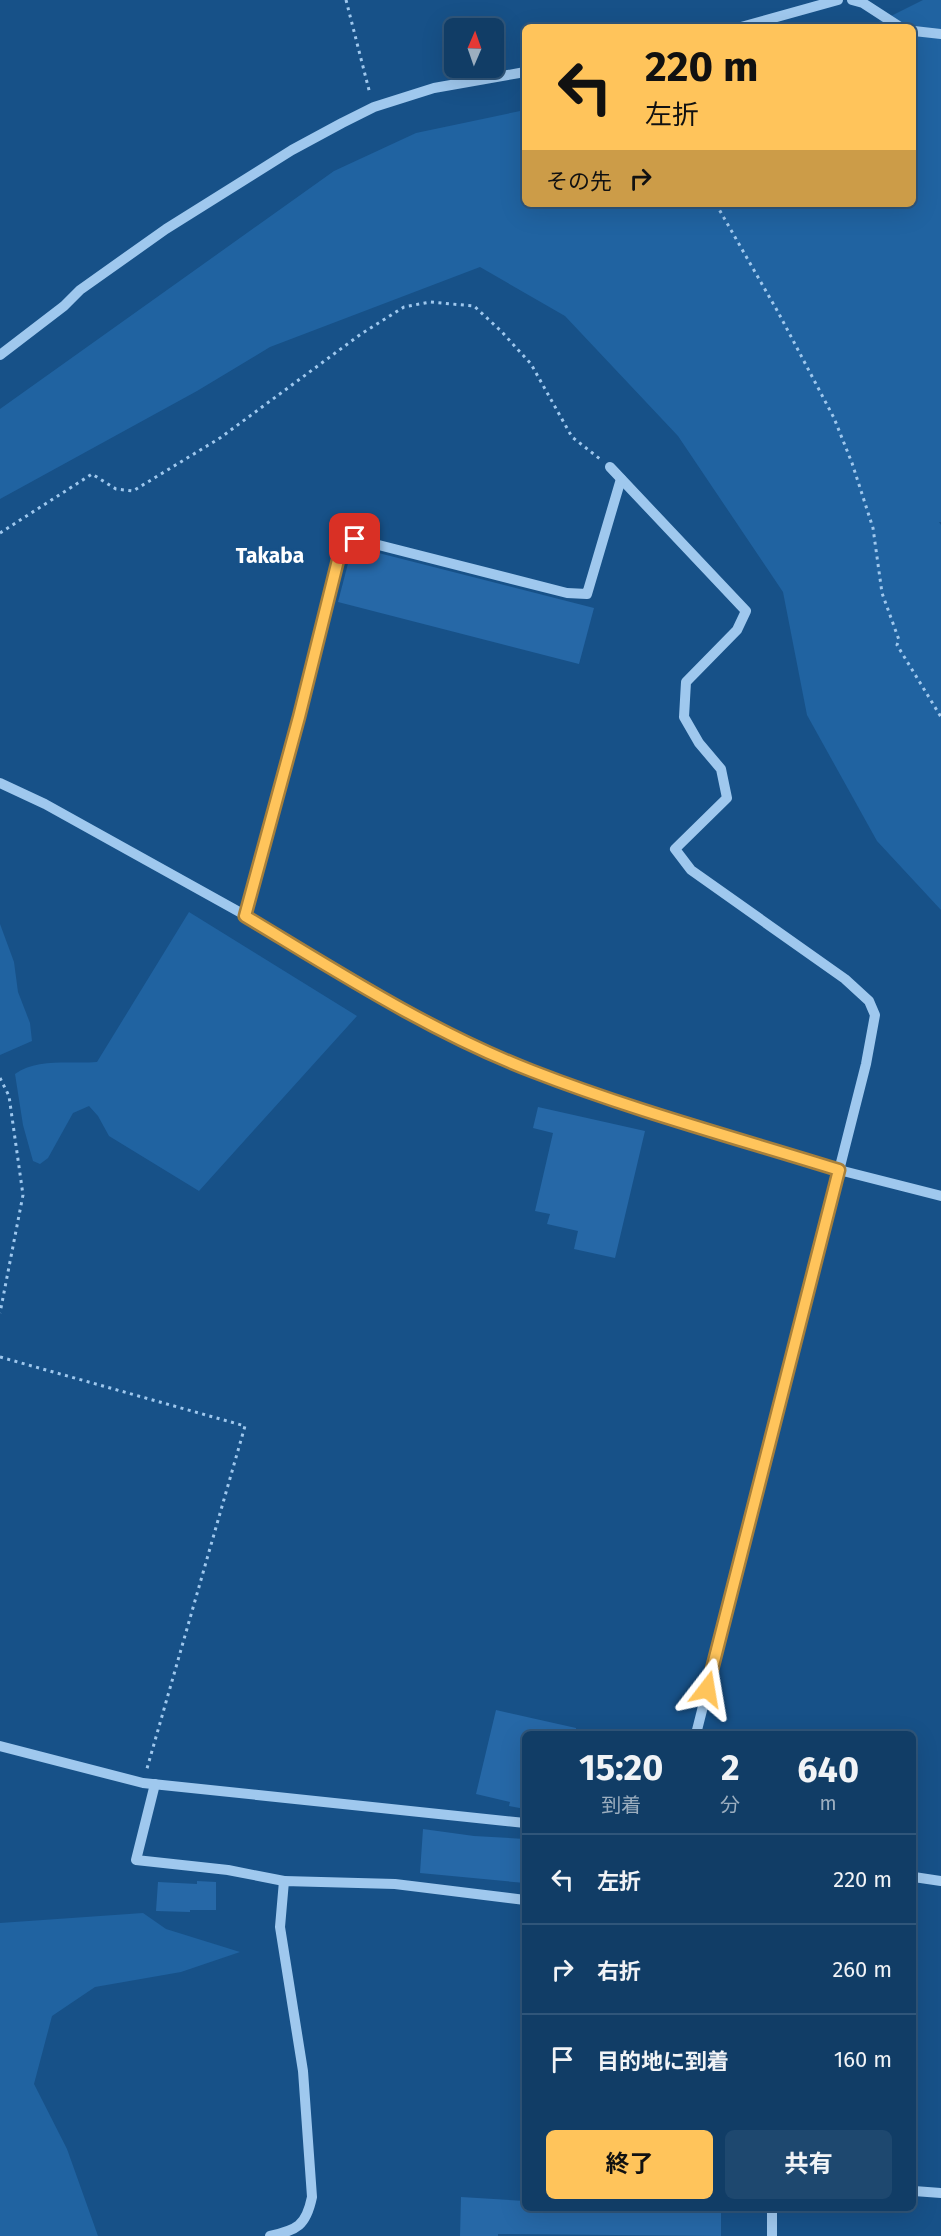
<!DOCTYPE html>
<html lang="ja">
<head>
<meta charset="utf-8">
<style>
	:root { --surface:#113d66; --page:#1e486f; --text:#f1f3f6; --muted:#9caebf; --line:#30567a; --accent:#ffc45b }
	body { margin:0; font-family:"Fira Sans","Noto Sans JP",sans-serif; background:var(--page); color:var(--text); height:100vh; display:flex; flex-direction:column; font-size:22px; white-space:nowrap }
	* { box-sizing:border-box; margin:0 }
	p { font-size:20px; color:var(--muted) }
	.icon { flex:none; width:33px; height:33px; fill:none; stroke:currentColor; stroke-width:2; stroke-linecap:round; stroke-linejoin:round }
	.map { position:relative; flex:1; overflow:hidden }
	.drawer { position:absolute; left:522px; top:1731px; width:394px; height:480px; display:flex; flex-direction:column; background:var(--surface); border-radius:9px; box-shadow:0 6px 24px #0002,0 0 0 2px var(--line) }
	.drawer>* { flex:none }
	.guide { position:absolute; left:522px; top:24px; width:394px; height:183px; border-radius:9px; box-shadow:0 6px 24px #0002,0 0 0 2px var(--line); background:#ffc45b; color:#111; overflow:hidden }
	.needle { width:39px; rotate:2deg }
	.buttons { position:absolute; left:444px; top:18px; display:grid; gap:12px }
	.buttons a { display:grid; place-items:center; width:60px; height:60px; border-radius:9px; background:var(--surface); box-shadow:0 6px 24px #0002,0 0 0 2px var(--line); font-size:30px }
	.pin { position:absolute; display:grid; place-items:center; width:51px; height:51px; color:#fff; margin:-26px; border-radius:12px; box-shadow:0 3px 9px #0006 }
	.me { position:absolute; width:66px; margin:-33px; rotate:14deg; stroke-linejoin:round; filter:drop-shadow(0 0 4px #0008) }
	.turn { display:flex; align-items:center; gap:21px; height:126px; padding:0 24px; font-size:27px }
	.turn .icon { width:78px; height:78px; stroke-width:2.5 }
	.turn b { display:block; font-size:42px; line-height:51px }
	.then { display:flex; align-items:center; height:57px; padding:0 24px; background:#0003; gap:12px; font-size:22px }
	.eta { display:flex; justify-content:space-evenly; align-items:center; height:102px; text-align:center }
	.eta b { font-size:36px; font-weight:700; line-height:42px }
	.primary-button { display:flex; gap:12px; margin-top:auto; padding:12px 24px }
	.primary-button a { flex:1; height:69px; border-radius:9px; background:var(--accent); color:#111; font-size:24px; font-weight:700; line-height:69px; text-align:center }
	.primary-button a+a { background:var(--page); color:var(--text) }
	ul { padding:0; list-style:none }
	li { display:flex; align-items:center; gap:18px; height:90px; padding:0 24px; border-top:2px solid var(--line) }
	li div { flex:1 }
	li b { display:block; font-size:22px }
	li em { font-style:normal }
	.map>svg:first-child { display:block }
	.green { fill:#2063a1 }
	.building { fill:#2668a7 }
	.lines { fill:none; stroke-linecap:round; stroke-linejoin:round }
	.path { stroke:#9fc8ee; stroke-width:3; stroke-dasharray:3 4.5; stroke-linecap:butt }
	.minor { stroke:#9fc8ee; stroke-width:10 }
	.route-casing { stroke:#a67f3b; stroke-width:15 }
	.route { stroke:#ffc45b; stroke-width:10 }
	.labels { text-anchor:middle; stroke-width:6; stroke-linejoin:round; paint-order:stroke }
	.quarter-label { font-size:21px; font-weight:bold; fill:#fff; stroke:#175188 }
</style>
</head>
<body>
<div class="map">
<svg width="941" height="2236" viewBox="0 0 941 2236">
	<rect width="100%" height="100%" fill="#175188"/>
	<g class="green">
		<path d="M923,0h18v522h-2l2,3v385l-64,-69 -70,-126 -24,-123 -105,-156 -113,-120 -85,-49 -210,80 -73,44 -197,108v-90l334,-238 82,-38 109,-23v94h389v-177h-45z"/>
		<path d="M189,912l168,104 -158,175 -90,-55 -11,-20 -9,-10 -16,7 -25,45 -8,6 -7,-3 -10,-36 -8,-51c21,-16 56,-10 82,-12z"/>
		<path d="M0,924l14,38 4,30 12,31 2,18 -32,14z"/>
		<path d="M143,1913l23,16 74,23 -59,20 -86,15 -43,29 -18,68 33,65 31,87h-98v-313z"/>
	</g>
	<g class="building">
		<path d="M355,547l239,61 -15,56 -241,-62 14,-54z"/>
		<path d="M538,1107l107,24 -30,127 -41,-9 4,-18 -31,-7 3,-10 -15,-3 18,-78 -20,-5z"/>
		<path d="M496,1710l80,18v6h-51v75l-16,-3 1,-4 -34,-8z"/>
		<path d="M423,1829l51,7 51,3v44l-105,-10z"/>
		<path d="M197,1881l19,1v28h-26v2l-34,-1 2,-29 39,2z"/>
		<path d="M461,2197l64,4v7l196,2v26l-223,-2v2h-38z"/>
	</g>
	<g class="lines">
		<g class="path">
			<path d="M346,0l24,94"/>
			<path d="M716,204l62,108 56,106 18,45 21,65 9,65 17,47 -2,5 44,72"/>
			<path d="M0,533l92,-59 24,15 17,2 87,-53 141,-104 43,-27 26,-5 44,4 27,25 30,33 41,73 28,22"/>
			<path d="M0,1078l9,18 14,99 -23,118"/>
			<path d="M0,1357l245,69 -99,346"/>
		</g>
		<g class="minor">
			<path d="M852,0l11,3 37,24"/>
			<path d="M741,27l97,-27"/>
			<path d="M914,31l27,3"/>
			<path d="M0,355l64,-49 16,-16 86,-61 126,-79 50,-27 32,-16 60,-19 91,-16"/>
			<path d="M610,467l136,144 -9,19 -51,52 -2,35 15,26 22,26 6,29 -52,51 16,21 154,109 24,22 6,14 -9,49 -170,670"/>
			<path d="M0,783l45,21 198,110 101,62 88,49 98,46 124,44 185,55 102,26"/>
			<path d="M245,916l54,-199 43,-173 13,-5 212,54 20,1 34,-115"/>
			<path d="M0,1746l143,37 382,40"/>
			<path d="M155,1784l-19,76 92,10 56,11"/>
			<path d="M914,1877l27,4"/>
			<path d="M914,2191l27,2"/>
			<path d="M270,2236c27,-6 36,-10 42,-39l-9,-126 -23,-144 4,-46 111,3 130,16"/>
			<path d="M772,2236v-28"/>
		</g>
	</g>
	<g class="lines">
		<defs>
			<path id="route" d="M355,539l-13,5 -43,173 -54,199c93,56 186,116 287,155 100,39 204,67 307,99l-132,519"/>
		</defs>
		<use href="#route" class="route-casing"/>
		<use href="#route" class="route"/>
	</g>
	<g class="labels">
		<g class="quarter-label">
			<text x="270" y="563">Takaba</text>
		</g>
	</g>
</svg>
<div class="buttons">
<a><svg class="needle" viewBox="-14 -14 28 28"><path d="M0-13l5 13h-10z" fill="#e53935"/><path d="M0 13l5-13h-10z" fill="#9caebf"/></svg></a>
</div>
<div class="pin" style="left:355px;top:539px;background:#d93025"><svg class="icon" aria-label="arrive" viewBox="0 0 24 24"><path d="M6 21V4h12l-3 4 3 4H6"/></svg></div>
<svg class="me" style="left:707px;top:1689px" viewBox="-20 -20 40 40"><path d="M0-17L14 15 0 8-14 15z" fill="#ffc45b" stroke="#fff" stroke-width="4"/></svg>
<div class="guide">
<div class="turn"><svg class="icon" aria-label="left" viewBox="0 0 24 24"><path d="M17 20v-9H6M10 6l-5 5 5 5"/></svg><div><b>220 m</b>左折</div></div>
<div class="then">その先<svg class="icon" aria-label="right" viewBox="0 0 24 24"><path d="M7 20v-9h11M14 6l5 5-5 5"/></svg></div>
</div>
<section class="drawer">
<div class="eta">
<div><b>15:20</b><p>到着</p></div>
<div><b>2</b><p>分</p></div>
<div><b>640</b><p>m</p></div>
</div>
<ul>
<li><svg class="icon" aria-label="left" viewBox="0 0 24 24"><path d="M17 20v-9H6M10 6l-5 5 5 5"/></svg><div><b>左折</b></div><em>220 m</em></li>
<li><svg class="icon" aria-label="right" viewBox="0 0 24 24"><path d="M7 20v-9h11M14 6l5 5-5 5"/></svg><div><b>右折</b></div><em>260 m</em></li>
<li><svg class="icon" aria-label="arrive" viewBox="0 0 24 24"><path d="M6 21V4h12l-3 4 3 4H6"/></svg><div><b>目的地に到着</b></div><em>160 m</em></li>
</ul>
<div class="primary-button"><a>終了</a><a>共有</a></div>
</section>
</div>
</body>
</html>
